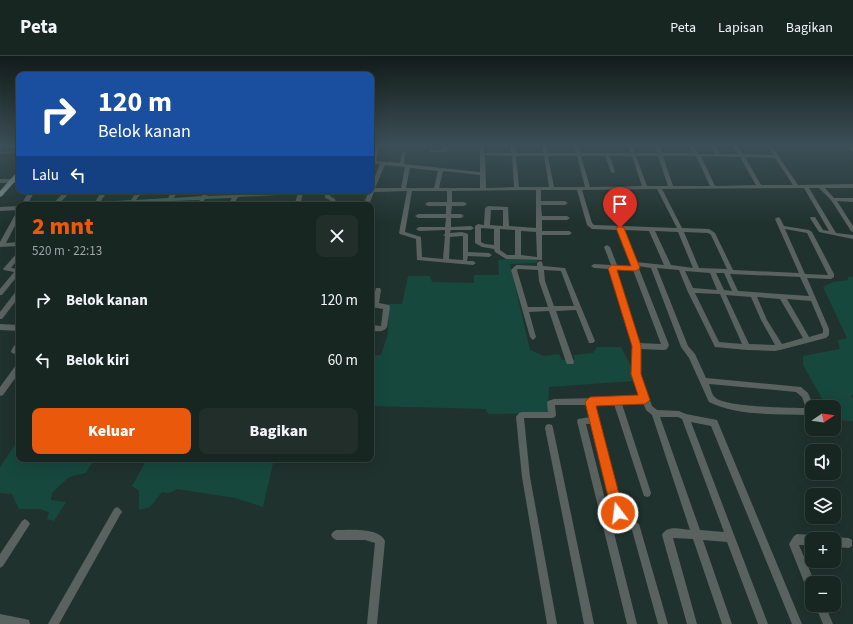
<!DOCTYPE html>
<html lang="id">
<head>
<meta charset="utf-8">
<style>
	:root { --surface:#182622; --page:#212e2a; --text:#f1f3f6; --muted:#9fa5a5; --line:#364340; --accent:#ea580c }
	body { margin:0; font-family:"Source Sans 3",sans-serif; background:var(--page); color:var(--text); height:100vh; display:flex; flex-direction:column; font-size:15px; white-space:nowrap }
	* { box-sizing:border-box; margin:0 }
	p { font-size:13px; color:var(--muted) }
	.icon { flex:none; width:22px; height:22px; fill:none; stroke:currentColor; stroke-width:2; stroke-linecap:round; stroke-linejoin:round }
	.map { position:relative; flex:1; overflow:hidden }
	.details { position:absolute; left:16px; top:146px; width:358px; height:260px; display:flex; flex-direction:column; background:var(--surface); border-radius:8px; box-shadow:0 4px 16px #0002,0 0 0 1px var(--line) }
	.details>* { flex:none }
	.banner { position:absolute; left:16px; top:16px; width:358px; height:122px; border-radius:8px; box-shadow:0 4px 16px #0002,0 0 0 1px var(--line); background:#1a4fa0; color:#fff; overflow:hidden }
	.needle { width:26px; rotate:77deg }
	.fabs { position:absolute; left:805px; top:344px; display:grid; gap:8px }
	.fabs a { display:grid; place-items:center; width:36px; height:36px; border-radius:8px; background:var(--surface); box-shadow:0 4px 16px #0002,0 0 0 1px var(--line); font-size:20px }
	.pin { position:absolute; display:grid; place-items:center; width:34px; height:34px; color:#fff; margin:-41px -17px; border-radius:50% 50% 50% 0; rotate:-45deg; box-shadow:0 0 4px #0007 }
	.pin .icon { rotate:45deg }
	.me { position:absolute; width:44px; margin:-22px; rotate:345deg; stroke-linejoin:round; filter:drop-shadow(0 0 3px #0008) }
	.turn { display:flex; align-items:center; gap:14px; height:84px; padding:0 16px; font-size:18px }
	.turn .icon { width:52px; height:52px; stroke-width:2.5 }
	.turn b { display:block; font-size:28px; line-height:34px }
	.then { display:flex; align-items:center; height:38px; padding:0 16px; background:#0003; gap:8px; font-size:15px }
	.round { display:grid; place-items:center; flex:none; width:42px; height:42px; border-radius:8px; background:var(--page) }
	.head { display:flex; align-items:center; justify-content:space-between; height:68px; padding:0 16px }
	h1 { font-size:24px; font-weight:800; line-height:30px; color:var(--accent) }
	.primary-button { display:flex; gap:8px; margin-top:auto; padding:8px 16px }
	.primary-button a { flex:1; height:46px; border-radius:8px; background:var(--accent); color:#fff; font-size:16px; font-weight:800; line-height:46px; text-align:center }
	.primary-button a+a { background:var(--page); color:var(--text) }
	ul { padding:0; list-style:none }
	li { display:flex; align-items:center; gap:12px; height:60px; padding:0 16px }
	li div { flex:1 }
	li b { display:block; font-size:15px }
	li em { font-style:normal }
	header { display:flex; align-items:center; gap:24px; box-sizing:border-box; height:56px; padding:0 20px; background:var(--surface); border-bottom:1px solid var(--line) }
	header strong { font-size:19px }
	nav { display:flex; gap:22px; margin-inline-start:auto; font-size:14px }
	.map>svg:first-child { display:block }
	.green { fill:#16483d }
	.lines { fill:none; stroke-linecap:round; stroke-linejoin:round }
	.minor { fill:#59625f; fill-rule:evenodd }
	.major { fill:#83948f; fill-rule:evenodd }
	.route { fill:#ea580c; stroke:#983908 }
</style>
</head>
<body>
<header>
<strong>Peta</strong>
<nav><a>Peta</a><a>Lapisan</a><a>Bagikan</a></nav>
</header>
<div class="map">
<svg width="853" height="568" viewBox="0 0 853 568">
	<rect width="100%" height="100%" fill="#20322d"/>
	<g class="green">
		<path d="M508,203l29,1v3l-27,1 20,86 14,6 15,-2 3,6 13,-1 -2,-4 20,-2 4,-6h24l11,21 2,13 -85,6 -1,26 -60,1 -2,-5 -115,-3v-51h10l7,-22 1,-29h13l6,-28h22l2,6 42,1v-8h25l-1,-15z"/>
		<path d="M848,221h5v118h-2l2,4v22l-19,-1v-13h-7l-24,-42v-9l37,-7 -2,-9 9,-2 -24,-51 10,-5 15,-2z"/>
		<path d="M19,383v20h75l-8,14 -17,4 -17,16 -1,7 15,2 -12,19 -7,-2 2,-7 -9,-3h-21l-7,-15 -12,-1v-26z"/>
		<path d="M147,403h127l-11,48 -28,-9 -58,-9 -8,4 -7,-1 -12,15 -11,3v-19l-7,-5z"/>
	</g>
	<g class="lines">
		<g class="minor">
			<path d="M376,89h4l-4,16 24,2 2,-11 2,-1 2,1 -2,12 76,8v-27h4v8h27v-8h4l1,8h27l-1,-8h4l2,8h28l-2,-8h4l3,8h50l-3,-8h4l3,8h22l-2,-8h4l3,8h32l-6,-8h4l7,9h16l-4,-9h4l5,9h18l-5,-9h4l6,9 31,1 -7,-10h4l27,40 55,-1v4h-28l9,10h19v4l-16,-1 16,25v6l-2,-1 -20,-31 -12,-12h-10l27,45 17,2v4l-34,-7 -9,-14 1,-1h4l8,13 6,1 -25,-43 -142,1 20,39 27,1 6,4 18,37 66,3 -24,-54 3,-2 2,1 4,8 25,4 3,2 22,42v3l-3,2 -24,-1 22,51v6l-3,3 -46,12 -5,1 -28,-1 -32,-3 -28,-57 -8,-20 -22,-2 31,78 7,8 11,24 95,9 7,6 6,14h-2v6l-5,2c-31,-1 -70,1 -98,-13l-20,-44 -8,-11 -30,-79 -13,-2 31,79 -2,4 -3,1 -24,-1v25l12,32 5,4 22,1 7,3 31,6 85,204h-10l-81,-198 -20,-4 77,202h-10l-31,-82 -24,-2 29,84h-10l-29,-85 -20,-1 24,86h-10l-25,-89c5,-10 19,-6 28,-5l-38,-115 -6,-5 -3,-7 -21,1 29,89 -1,3 -3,1 -3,-1 -1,-3 -29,-89h-19l28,115h6l10,5 29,100h-10l-26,-94 -3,-1h-16l24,95h-10l-50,-203 1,-2 12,-2 -3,-12h-32l1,10 -1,2 -3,1h-28l6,59 27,147h-10l-25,-147 -6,-60 3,-4 3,-1h26l-1,-9 1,-2 6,-2 87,-2 -9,-23v-28l-23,-77 -15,-1 -3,-2 3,-2 17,1 -7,-18 3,-2 3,2 7,18 14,1 -13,-36 -26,-1 -5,-4 -10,-35h-36v11h24l3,2 -3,2h-24l1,11h25l3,2 -3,2h-25v11h27l3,2 -3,2h-27v25l-36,-1 -11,-7 -1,-3 -12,-2 -7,-4v-17l3,-2 6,1 1,-17 3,-2 20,1 1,19 27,2v-38l-84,1v11h12l3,2 -3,2h-12l-1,8h10l3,2 -3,2h-10v9l20,-1 3,2 -3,2h-20l-1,3 12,-1 6,2v18l21,1 3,2 -3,2 -21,-1 -1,5h6l3,2 -3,2 -56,-5 -1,-21 -16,-5 -1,-1 8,-42 -33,1 -5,13h-6l6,-14h2v-5l9,-22 -9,-1zM485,99l27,1 2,31 -28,1zM516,100h28l5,31h-30zM548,100h29l8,31h-31zM581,100h24l6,16 2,1 2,-1 -5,-16h22l10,30 -52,1zM636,100h22l10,30h-21zM663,100h33l14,30h-37zM701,100l39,1 16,28 -41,1zM745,101l30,1 18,27h-32zM385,109l20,2 -4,21h-26zM410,112l28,3 -4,17h-28zM443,115l37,4v13h-41zM657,133l20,39 -83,-3 -2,-2 -10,-33zM412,135h35v11h-19l-3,2 3,2h18v8h-28l-3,2 3,2h28l-1,9h-26l-3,2 3,2 26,-1v4l-2,1 2,1 -2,23 -21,-2 -1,-20 -16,-5zM491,154h12v16l-13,-1zM481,172l13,1v16l-9,-1 -4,-2zM500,173l15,1v25h-8l-7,-5zM785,173l22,4 21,42 -23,-1zM623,174l26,1 15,34 -28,-3zM521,175l15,1 1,25 -16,-2zM655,175l23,1 15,36 -22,-3zM684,176l24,1 3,2 16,34 -28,-1zM463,180v24l-14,-1 1,-22zM617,213l16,1 28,74 -22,-1 -23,-73zM685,215l25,2 7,17 -24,-2zM716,217h8l8,18 -8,-1zM730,218l70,3 9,19 -71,-5zM695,237l25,1 22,50 -23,-2zM726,239l25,2 10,23 14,25 -26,-1zM757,241l23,2 23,39 -21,6 -15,-24zM787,243l24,2 12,28v4l-14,4zM709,328l87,8 6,5 4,11c-16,0 -79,-1 -90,-10 -4,-2 -5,-9 -7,-14zM660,361h18l4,2 42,113 -24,-2zM586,368h6l22,95h-4z"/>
			<path d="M444,89h4l-1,7h-16l-2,-1 2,-1h12z"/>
			<path d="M847,89h4l2,2v4h-2z"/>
			<path d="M19,95v2l-19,1v-2z"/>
			<rect x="0" y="123" width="19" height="4"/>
			<path d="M29,135h6l-8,14h-6z"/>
			<path d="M65,135h6l-13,14h-6z"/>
			<path d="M102,135h6l-8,11 31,-2 6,-9h6l-7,9 32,-2 4,-7h6l-4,7 28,-2 3,-5h6l-4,5 27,-1 2,-4h6l-2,3 49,-3h27l-3,2h-10l-3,12h-6l4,-11 -60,3 -4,8h-6l4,-7 -27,1 -3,6h-6l4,-5 -28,1 -2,4h-6l2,-3 -32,1 -1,2h-4v-1l-54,1 3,-2 17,-1z"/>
			<path d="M325,135h6l-1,5 5,3 1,6h-6v-5l-5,-2z"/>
			<path d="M19,150v4l-19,1v-4z"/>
			<path d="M19,155v7l-13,25 13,-1v4l-19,1v-5l16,-29z"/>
			<path d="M19,196v6l-8,10 8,1v5l-17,21h-2v-6l14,-17 -10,-2 -1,-1 14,-16z"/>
			<path d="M540,205l2,1 1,4 22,2 30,73 -2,2h-4l-13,-33 -20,1 18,51 -1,2h-6l-1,-2 -17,-51 -20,1 7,25 -3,3 -3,-3 -19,-67 4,-4 2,-1 20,1v-3zM518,213l20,1 1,11 9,26h-20l-11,-37zM544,214l17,1 13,35h-20l-9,-25z"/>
			<path d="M376,232h4l1,2 -2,13 10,2 1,2 -3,20c-4,6 -10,4 -16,4v-6l10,1 2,-17 -12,-2v-4h1z"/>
			<path d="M17,234h2v7l-17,22h-2v-7z"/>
			<path d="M0,268l19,1v6l-19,-1z"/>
			<path d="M19,286v13l-7,-2 -1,-2c2,-3 4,-8 8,-9z"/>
			<path d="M19,308v9l-16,22 -3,1v-9l16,-22z"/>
			<path d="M549,368l3,1 1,3 41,196h-10l-39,-196 1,-3z"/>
			<path d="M117,451l3,2 2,3 -2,3 -61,109h-11l66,-115z"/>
			<path d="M25,463l3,2 2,3 -2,3 -25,39 -3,2v-14l22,-33z"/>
			<path d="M336,474c13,0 43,-3 49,11l-8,83h-10l8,-81 -10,-3h-29l-3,-2 -2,-3 2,-3z"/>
			<path d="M797,478l15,1 3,2 1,2h-4v6h-13l16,38h-3v10l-4,-1 -19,-48 5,-8z"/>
			<path d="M834,481l15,1 3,2v6l-3,2 -15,-1v-8h-4z"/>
			<path d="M815,549h10l8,19h-10z"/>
			<path d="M0,558l25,5 4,1 1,4h-30z"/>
		</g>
		<path class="major" d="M19,115v6l-17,19 -2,1v-6l17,-19z"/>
	</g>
	<linearGradient id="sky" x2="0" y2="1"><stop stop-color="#121c19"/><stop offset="0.53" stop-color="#3c4f57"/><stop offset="1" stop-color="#3c4f57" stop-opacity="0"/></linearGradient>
	<rect width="853" height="168" fill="url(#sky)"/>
	<path class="route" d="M620,170l4,2 16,40 -4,3 -19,-1 24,76v28l9,26 -5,4 -49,2 28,107 -2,5 -4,1 -4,-1 -2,-5 -27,-111 5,-5 48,-2 -7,-21 1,-28 -24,-78 4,-3 19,1 -15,-38z"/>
</svg>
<div class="fabs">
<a><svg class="needle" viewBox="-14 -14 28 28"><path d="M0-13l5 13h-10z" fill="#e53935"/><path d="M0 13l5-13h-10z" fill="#9fa5a5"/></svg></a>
<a><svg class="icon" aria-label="sound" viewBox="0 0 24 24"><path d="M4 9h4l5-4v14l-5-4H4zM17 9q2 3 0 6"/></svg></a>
<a><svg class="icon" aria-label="layers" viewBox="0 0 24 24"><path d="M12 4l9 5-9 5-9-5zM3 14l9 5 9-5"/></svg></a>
<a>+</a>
<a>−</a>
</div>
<div class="pin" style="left:620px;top:172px;background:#d93025"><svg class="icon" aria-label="arrive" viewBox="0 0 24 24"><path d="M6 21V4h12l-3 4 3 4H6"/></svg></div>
<svg class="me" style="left:618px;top:457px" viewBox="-20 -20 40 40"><circle r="17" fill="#ea580c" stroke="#fff" stroke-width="3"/><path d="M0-11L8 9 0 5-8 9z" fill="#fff"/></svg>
<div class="banner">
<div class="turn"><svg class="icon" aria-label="right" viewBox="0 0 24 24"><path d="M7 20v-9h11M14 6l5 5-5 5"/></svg><div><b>120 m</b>Belok kanan</div></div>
<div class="then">Lalu<svg class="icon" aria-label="left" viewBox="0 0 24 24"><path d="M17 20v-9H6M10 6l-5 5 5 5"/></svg></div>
</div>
<section class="details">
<div class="head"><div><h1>2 mnt</h1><p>520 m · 22:13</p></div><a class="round"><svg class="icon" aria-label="close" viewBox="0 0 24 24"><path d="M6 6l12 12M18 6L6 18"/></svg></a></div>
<ul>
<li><svg class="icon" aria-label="right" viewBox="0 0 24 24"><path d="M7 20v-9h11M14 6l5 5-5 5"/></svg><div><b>Belok kanan</b></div><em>120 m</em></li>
<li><svg class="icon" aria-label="left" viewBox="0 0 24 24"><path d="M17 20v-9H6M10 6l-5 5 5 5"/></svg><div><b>Belok kiri</b></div><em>60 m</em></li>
</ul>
<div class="primary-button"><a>Keluar</a><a>Bagikan</a></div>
</section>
</div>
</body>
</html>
